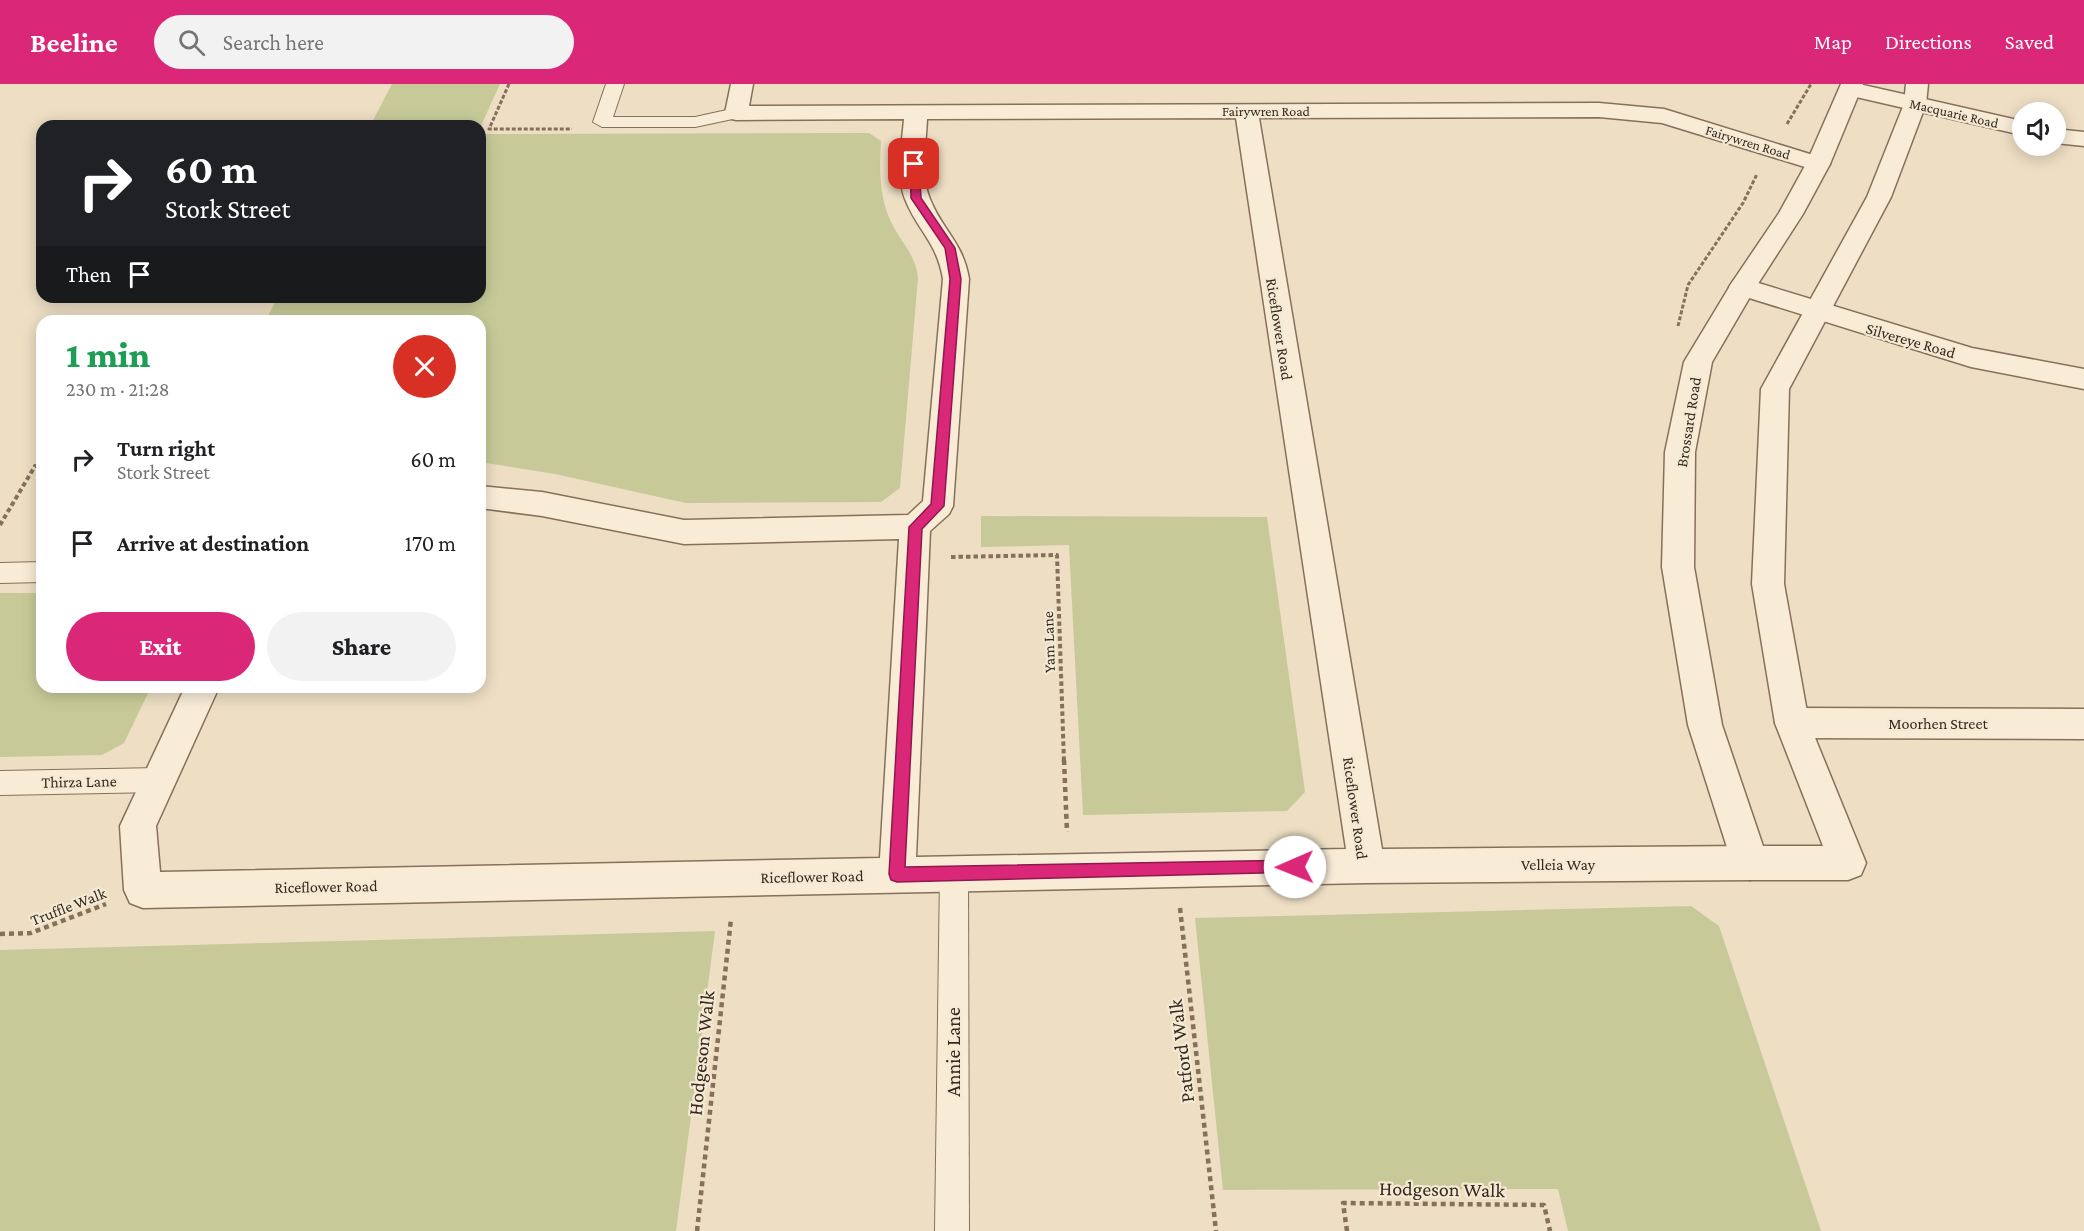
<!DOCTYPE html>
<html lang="en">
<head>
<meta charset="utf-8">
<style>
	:root { --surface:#fff; --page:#f2f2f2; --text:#202124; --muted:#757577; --accent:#db2777 }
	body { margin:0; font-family:"Crimson Pro",serif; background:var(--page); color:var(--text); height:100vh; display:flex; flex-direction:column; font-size:22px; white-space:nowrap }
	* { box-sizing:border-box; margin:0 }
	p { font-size:20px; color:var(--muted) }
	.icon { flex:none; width:33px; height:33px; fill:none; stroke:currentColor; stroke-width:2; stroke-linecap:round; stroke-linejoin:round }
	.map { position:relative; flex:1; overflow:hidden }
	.panel { position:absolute; left:36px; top:231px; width:450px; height:378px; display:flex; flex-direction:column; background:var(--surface); border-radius:18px; box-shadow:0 3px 15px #0003 }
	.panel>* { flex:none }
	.guide { position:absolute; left:36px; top:36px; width:450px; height:183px; border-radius:18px; box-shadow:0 3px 15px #0003; background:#202124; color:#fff; overflow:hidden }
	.buttons { position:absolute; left:2012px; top:18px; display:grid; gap:12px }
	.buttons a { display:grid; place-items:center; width:54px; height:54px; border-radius:50%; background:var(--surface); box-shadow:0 3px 15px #0003; font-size:30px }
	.pin { position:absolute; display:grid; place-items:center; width:51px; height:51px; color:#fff; margin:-26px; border-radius:12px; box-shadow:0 3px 9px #0006 }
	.me { position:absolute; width:66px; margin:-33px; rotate:269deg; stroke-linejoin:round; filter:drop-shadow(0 0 4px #0008) }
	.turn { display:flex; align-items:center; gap:21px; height:126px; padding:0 30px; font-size:27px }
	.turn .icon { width:78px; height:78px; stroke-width:2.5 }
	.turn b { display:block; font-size:42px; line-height:51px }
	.then { display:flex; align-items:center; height:57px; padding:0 30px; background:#0003; gap:12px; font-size:22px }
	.round { display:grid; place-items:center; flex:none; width:63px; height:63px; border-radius:32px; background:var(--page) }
	.summary { display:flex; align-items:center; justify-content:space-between; height:102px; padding:0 30px }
	h1 { font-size:36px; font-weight:800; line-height:45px; color:#1e9e55 }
	.cta { display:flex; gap:12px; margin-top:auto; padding:12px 30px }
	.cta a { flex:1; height:69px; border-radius:36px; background:var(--accent); color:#fff; font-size:24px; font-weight:800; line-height:69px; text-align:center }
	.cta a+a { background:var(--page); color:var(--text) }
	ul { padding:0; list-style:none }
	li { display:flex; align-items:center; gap:18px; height:84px; padding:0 30px }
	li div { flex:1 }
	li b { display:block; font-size:22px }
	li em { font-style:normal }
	header { display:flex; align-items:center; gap:36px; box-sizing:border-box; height:84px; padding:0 30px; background:var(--accent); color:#fff }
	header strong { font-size:28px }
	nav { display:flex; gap:33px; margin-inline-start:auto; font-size:21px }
	.search { width:420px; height:54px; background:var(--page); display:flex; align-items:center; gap:15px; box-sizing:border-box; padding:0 21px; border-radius:33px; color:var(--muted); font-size:22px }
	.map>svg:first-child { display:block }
	.green { fill:#c7ca98 }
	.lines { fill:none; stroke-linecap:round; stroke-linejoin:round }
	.service-casing { stroke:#87705b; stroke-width:2 }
	.minor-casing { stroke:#87705b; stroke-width:3 }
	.tertiary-casing { stroke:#87705b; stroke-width:3 }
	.path-far2 { stroke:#87705b; stroke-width:3; stroke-dasharray:4 2; stroke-linecap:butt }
	.path-far1 { stroke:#87705b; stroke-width:4; stroke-dasharray:4.5 3; stroke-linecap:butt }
	.path { stroke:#87705b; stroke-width:4.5; stroke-dasharray:5 4; stroke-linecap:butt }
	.service { fill:#f8ecd7; fill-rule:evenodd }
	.minor { fill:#f8ecd7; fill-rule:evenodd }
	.tertiary { fill:#f8ecd7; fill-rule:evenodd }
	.route { fill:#db2777; stroke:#8e194d; stroke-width:1.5 }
	.labels { text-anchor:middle; stroke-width:4.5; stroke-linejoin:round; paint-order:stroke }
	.far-street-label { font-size:14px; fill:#37291f; stroke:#f4e9d3 }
	.street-label { font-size:16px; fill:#37291f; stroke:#f4e9d3 }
	.near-street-label { font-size:20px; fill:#37291f; stroke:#f4e9d3 }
</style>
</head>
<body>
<header>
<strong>Beeline</strong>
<div class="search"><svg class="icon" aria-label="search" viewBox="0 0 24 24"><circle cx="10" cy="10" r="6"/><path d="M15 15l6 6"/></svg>Search here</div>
<nav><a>Map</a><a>Directions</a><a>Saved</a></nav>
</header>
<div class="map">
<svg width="2084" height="1147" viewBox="0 0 2084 1147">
	<rect width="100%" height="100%" fill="#eddec4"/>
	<g class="green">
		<path d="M392,0h108l-20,44 -110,-2z"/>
		<path d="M869,49l12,8c-2,31 -2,59 13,87 10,17 22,29 24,50l-18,210 -19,14 -195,1 -131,-29 -75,-12v-141h-215l13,-24h202v-163z"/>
		<path d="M981,432l286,1 38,275 -18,19 -204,4 -14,-270 -88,2z"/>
		<path d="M0,509h42v94h109l-27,56 -22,12 -102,2z"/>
		<path d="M1691,822l28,20 102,305h-253l-10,-42 -335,1 -28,-272z"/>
		<path d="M715,847l-39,300h-676v-281z"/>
	</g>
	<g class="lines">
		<defs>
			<g id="service">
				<path d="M606,0h18l-11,33h82l41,-9 9,5 -3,4 -47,10h-93l-9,-5z"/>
				<path d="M42,478v20l-42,1v-20z"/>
				<path d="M159,684l10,3 4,9 -4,9 -10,3 -159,3v-24z"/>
				<path d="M954,777l10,3 4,10 1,357h-34l5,-357 4,-10z"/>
			</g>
			<g id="minor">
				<path d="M731,0h22l-4,22 850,-3 65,6 162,50 4,5 -4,5 -8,2 -156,-48 -63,-6 -340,1 123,731 368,-3 13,5 5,12 -5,12 -13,5 -383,3 -1224,25 -13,-5 -6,-13 -4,-64 65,-139h34l-63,139 4,46 720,-14 19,-319 -215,5 -142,-28 -62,-8v-22l62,6 142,28 224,-5 15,-14 20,-222c-6,-37 -26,-49 -38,-80 -9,-24 -3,-55 -1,-80l-168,1 -8,-2 -3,-5zM1236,34l110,731 -430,8 14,-326 19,-17 4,-8 16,-227c-6,-37 -27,-49 -39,-80 -10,-23 -4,-55 -3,-80z"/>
				<path d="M1843,0h16l163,37v14l-179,-41 -3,-5z"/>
				<path d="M2055,45l29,3v14l-29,-3z"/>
				<path d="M1742,194l230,70 112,21v20l-113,-22 -238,-74 -4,-6 4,-6z"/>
				<path d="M1792,624l292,1v30l-292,-1 -12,-4 -5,-11 5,-11z"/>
			</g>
			<path id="tertiary" d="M1841,0h22l-33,80 -27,50 -49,76 -42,72 -17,90 -1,115 28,158 41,121h60l-48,-123 -23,-139 9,-195 106,-192 37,-93 2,-20h22l-2,20 -35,93 -102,192 -5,195 25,139 57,140 -5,12 -13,5h-98l-13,-5 -5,-12 -44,-138 -26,-158 3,-115 19,-90 49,-81 46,-68 27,-49z"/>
		</defs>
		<use href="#service" class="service-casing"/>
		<use href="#minor" class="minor-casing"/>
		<use href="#tertiary" class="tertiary-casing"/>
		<g class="path-far2">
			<path d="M509,0l-20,45h83"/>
			<path d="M1787,40l24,-40"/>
			<path d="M1678,242l10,-41 55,-82 14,-29"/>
		</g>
		<g class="path-far1">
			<path d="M0,441l35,-59h7"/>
			<path d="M951,473l106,-2 7,207"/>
		</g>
		<g class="path">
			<path d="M1064,676l3,72"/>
			<path d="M1180,824l36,323"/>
			<path d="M0,850l31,-1 75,-29"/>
			<path d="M697,1147l34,-312"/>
			<path d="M1347,1147l-4,-28 201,2 6,26"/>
		</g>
		<use href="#service" class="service"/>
		<use href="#minor" class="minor"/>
		<use href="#tertiary" class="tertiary"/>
	</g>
	<path class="route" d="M910,77l9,3 2,34 34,50 6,31 -17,227 -22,23 -17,338 390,-7 5,2 2,5 -2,5 -403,10 -6,-2 -2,-6 20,-347 22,-23 19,-225 -5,-31 -34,-50z"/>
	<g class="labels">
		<g class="far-street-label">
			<text x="1266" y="32">Fairywren Road</text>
			<text transform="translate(1954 29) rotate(13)" y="5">Macquarie Road</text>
			<text transform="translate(1748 58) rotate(17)" y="5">Fairywren Road</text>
		</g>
		<g class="street-label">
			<text transform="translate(1280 245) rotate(81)" y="6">Riceflower Road</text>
			<text transform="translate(1911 256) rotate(16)" y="6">Silvereye Road</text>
			<text transform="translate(1688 338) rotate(-81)" y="6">Brossard Road</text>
			<text transform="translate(1048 558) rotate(-92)" y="6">Yam Lane</text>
			<text x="1938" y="645">Moorhen Street</text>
			<text transform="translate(79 697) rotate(-1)" y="6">Thirza Lane</text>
			<text transform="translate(1356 724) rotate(82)" y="6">Riceflower Road</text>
			<text x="1558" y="786">Velleia Way</text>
			<text transform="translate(812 792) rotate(-1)" y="6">Riceflower Road</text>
			<text transform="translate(326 802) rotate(-1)" y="6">Riceflower Road</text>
			<text transform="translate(68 822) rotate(-21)" y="6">Truffle Walk</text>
		</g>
		<g class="near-street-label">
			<text transform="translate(1181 967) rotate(-97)" y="7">Patford Walk</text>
			<text transform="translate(953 968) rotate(-90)" y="7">Annie Lane</text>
			<text transform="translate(701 969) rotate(-84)" y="7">Hodgeson Walk</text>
			<text transform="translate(1442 1105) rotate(1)" y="7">Hodgeson Walk</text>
		</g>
	</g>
</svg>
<div class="buttons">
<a><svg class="icon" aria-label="sound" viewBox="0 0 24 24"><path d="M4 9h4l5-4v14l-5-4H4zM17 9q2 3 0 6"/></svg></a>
</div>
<div class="pin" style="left:914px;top:80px;background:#d93025"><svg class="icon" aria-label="arrive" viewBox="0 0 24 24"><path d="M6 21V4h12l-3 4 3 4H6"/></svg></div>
<svg class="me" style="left:1295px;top:783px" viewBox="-20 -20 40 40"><circle r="19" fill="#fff"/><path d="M0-13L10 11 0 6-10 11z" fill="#db2777"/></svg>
<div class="guide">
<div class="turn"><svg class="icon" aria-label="right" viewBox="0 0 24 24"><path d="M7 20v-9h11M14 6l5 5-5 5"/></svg><div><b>60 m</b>Stork Street</div></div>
<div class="then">Then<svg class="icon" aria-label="arrive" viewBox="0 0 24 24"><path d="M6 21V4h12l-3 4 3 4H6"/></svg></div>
</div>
<section class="panel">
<div class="summary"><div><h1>1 min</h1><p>230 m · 21:28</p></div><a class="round" style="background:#d93025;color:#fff"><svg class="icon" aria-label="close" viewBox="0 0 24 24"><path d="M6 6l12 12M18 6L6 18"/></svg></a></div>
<ul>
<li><svg class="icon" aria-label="right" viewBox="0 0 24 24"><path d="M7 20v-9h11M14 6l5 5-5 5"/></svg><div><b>Turn right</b><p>Stork Street</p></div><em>60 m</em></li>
<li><svg class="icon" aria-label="arrive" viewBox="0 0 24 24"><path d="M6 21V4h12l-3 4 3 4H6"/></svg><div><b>Arrive at destination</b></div><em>170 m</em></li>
</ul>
<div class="cta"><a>Exit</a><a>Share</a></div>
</section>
</div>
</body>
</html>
